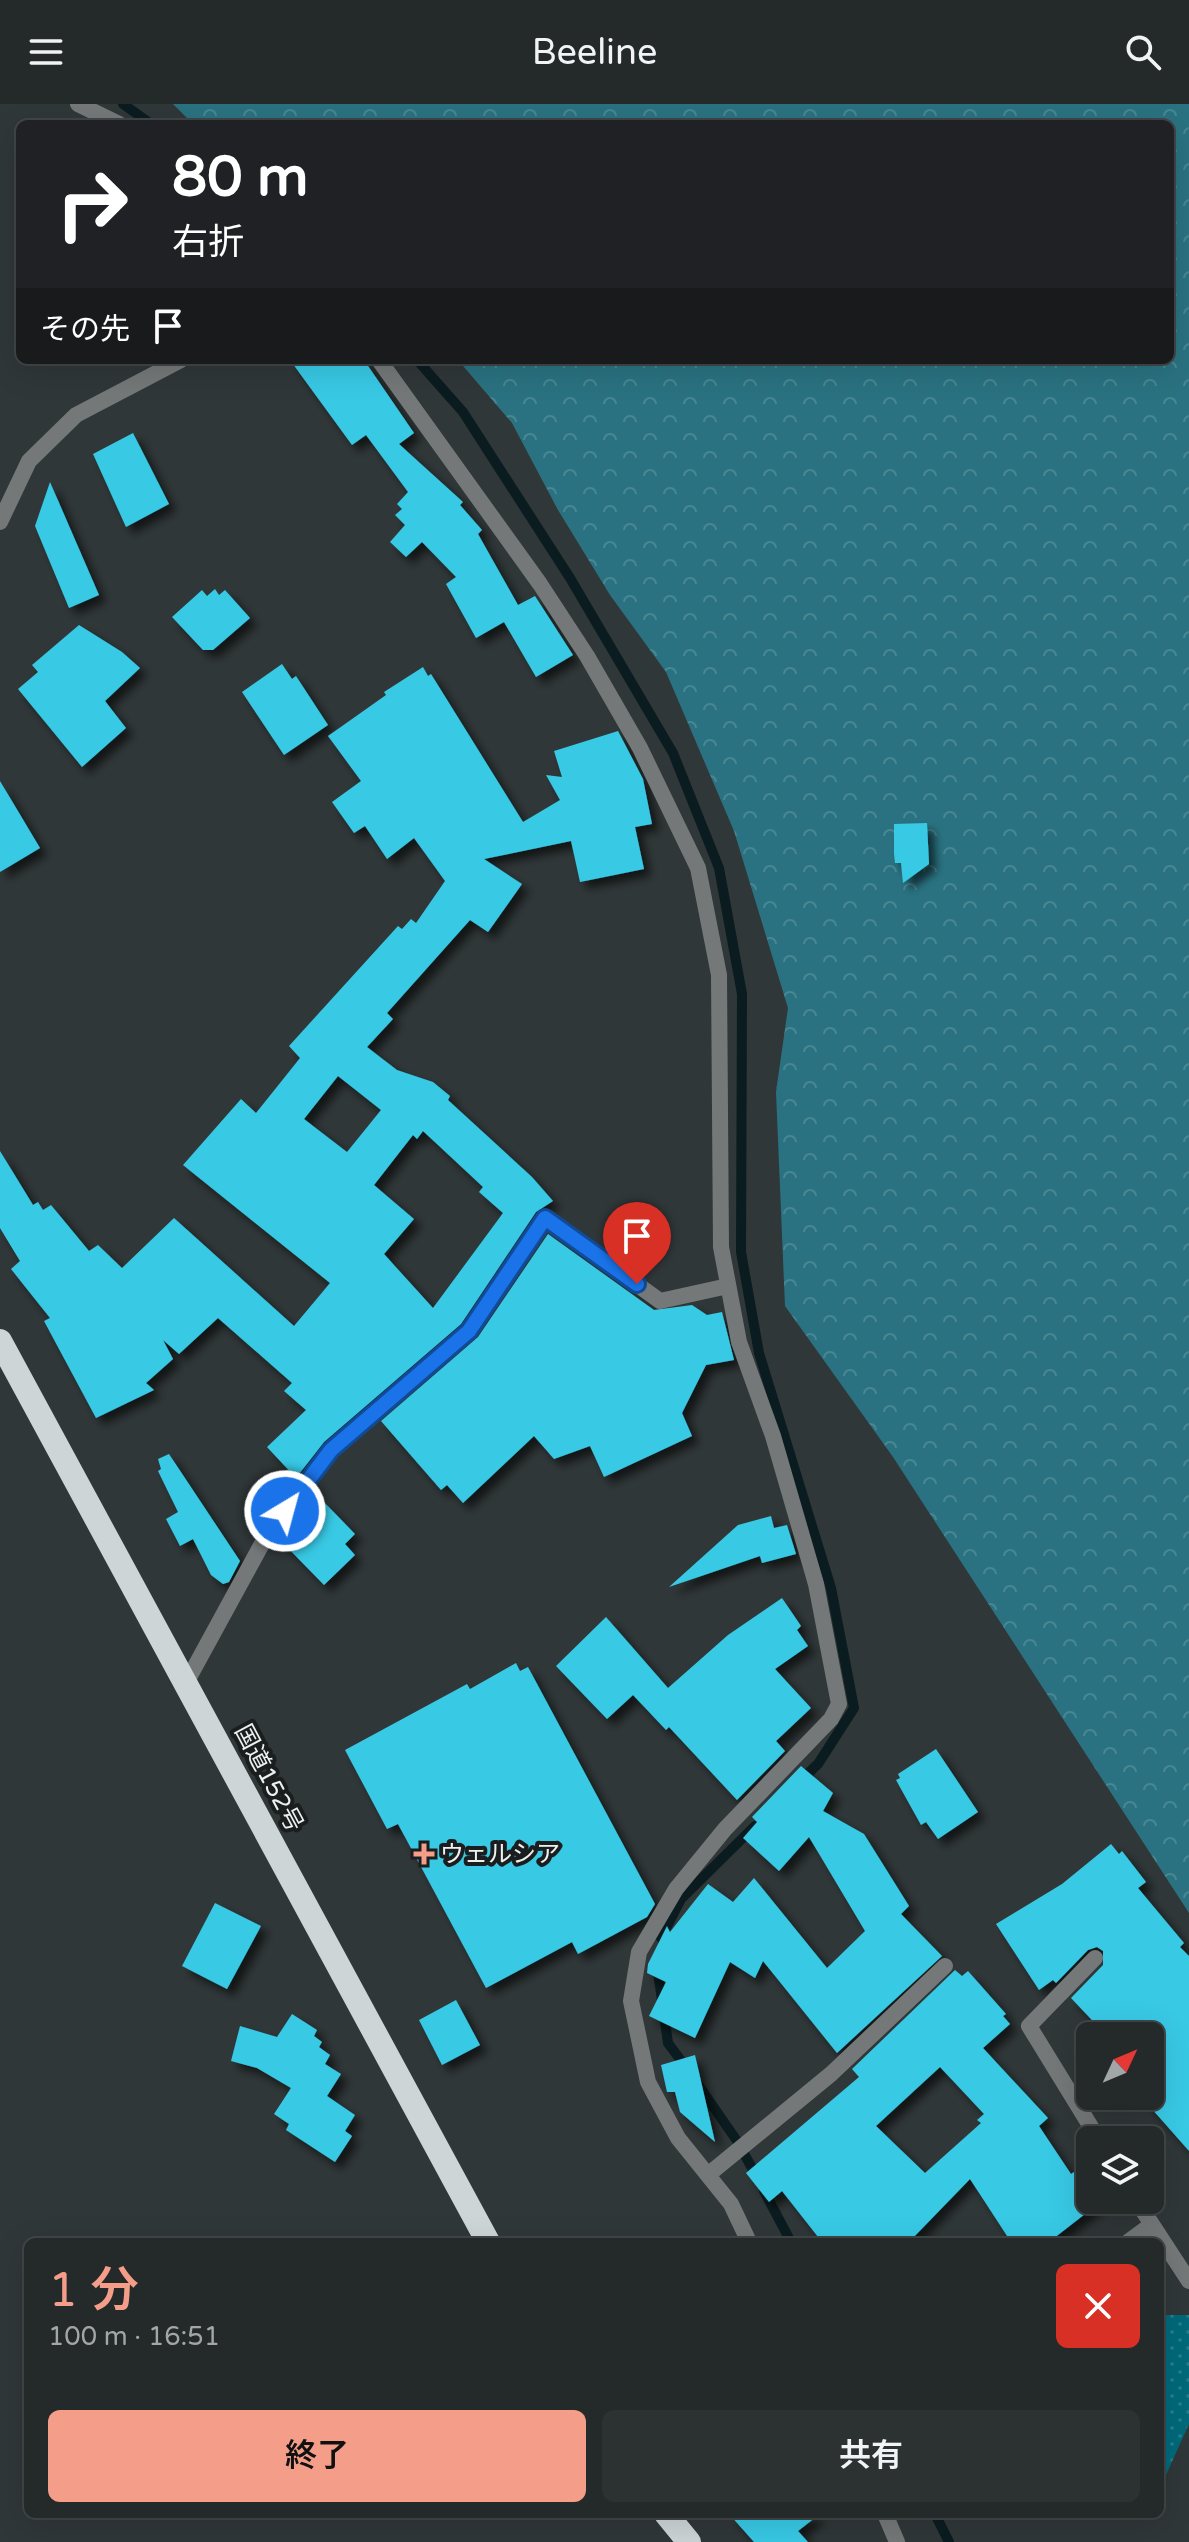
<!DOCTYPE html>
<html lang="ja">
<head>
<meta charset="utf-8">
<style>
	:root { --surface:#24292a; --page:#2c3132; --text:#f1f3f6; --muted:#a3a6a8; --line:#414547; --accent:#f49e89 }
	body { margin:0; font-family:"Varela Round","Noto Sans JP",sans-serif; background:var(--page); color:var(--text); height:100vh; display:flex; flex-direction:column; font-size:30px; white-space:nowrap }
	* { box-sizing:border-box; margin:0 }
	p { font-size:26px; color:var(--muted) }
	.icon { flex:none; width:44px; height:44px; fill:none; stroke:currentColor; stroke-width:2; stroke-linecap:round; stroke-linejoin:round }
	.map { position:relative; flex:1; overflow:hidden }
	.side { position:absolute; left:24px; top:2134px; width:1140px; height:280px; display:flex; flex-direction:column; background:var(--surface); border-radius:12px; box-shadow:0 8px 32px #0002,0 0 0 2px var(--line) }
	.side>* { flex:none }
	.hud { position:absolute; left:16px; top:16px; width:1158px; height:244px; border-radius:12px; box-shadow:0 8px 32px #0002,0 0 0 2px var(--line); background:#202124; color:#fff; overflow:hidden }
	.needle { width:52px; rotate:46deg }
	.fabs { position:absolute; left:1076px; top:1918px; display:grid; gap:16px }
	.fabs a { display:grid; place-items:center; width:88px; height:88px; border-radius:12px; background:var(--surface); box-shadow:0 8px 32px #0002,0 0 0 2px var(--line); font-size:40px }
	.pin { position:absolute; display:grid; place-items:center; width:68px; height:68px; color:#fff; margin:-82px -34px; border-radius:50% 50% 50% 0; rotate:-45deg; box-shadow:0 0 8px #0007 }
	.pin .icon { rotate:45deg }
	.me { position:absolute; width:88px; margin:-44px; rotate:37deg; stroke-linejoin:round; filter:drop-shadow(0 0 6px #0008) }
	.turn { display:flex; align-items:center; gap:28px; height:168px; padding:0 24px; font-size:36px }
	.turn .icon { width:104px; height:104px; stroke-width:2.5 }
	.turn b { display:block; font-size:56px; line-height:68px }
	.then { display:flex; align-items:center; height:76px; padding:0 24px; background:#0003; gap:16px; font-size:30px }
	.round { display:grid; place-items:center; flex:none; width:84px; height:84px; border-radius:12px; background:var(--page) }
	.headline { display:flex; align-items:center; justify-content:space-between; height:136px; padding:0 24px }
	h1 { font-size:48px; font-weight:600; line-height:60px; color:var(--accent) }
	.button { display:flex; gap:16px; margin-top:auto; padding:16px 24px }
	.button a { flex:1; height:92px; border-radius:12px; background:var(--accent); color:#111; font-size:32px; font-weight:600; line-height:92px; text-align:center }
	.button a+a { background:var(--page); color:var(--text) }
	header { display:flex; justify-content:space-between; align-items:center; height:104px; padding:0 24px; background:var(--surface); font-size:36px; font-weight:600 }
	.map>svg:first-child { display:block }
	.grass { fill:url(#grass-dots) }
	.forest { fill:url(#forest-crowns) }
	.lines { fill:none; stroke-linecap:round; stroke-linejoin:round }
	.stream { stroke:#0b1c20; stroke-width:10 }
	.building { fill:#39c9e5; fill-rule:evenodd; filter:url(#shadow) }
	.street { stroke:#757879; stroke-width:16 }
	.highway { stroke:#cdd5d7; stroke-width:24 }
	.route-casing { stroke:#114b97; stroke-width:20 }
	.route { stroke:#1a73e8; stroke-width:14 }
	.poi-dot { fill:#f49e89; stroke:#1b1e1e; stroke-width:3 }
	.labels { text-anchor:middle; stroke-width:8; stroke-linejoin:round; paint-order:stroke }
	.street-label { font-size:24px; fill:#edf1f2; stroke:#1b1e1e }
	.poi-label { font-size:24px; fill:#edf1f2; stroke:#1b1e1e; text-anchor:start }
</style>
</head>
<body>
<header><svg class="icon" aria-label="menu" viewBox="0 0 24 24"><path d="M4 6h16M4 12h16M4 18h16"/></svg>Beeline<svg class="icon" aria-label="search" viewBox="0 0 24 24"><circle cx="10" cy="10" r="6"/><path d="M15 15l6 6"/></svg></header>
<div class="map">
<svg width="1189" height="2438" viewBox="0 0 1189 2438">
	<defs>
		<pattern id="grass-dots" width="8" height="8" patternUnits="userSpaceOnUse" patternTransform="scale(2)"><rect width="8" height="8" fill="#01697a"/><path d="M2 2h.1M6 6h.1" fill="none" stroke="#267f8d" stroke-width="1.8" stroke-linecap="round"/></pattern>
		<pattern id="forest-crowns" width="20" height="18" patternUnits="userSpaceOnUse" patternTransform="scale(2)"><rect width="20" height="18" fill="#2a7281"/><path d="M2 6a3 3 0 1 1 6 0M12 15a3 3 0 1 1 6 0" fill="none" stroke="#498793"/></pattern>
		<filter id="shadow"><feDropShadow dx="7" dy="7" stdDeviation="4" flood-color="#0009"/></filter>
	</defs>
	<rect width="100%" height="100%" fill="#303738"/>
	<path class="grass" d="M1160,2211h29v109l-29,64z"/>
	<path class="forest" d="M173,0h1016v1809l-296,-456 -108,-151 -9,-214 12,-84 -54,-177 -68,-159 -56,-77 -52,-85 -46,-87 -54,-63h712v-236h-977z"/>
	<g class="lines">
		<g class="stream">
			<path d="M123,0l28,20"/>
			<path d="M417,256l46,52 107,166 103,175 46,115 23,126 -1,258 18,101 72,235 23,120 -36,56 -18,17"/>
			<path d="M661,1834l20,-39 74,-73"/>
			<path d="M657,1861l11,78 20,27"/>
			<path d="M697,1979l40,58 20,36"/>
			<path d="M764,2087l27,51"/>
			<path d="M935,2410l14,28"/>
		</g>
	</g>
	<g class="building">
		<path d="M290,256h74l50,73 -15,11 64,58 -3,3 22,25 -4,4 40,71 17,-9 38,59 -37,22 -32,-55 -28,16 -30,-54 10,-7 -34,-35 -16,15 -16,-15 15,-17 -10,-10 7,-6 -5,-5 11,-12 -42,-57 -14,10z"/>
		<path d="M133,329l36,71 -43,23 -33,-73z"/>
		<path d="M50,378l49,113 -30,13 -34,-82z"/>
		<path d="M215,485l4,6 6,-5 25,28 -37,32h-10l-31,-33 30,-27 5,6z"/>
		<path d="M79,521l43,27 18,16 -35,33 21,27 -44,39 -64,-78 20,-17 -6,-7z"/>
		<path d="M282,560l10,15 4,-3 32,49 -44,30 -42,-63z"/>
		<path d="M423,563l5,9 3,-2 92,148 37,-22 -14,-25 16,2 -8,-26 64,-20 25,48 9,45 -17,3 9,42 -64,13 -9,-41 -87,18 38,25 -34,48 -18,-12 -83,93 6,6 -26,28 30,23 36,12 17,14 -2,4 84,77 21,24 -17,11 -75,112 -137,118 -28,36 -29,-31 39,-37 -22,-19 8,-8 -74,-65 -39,36 -16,-14 10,19 -27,24 8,7 -58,28 -52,-97 6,-3 -39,-49 9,-8 -20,-33v-77l33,54 5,-3 5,8 8,-5 38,46 9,-6 24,23 52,-50 120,108 36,-43 -147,-118 58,-66 15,14 44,-55 -11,-12 109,-120 4,3 9,-10 5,4 29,-42 -31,-43 -27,21 -22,-33 -11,7 -22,-31 29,-21 -33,-45 58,-41 -2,-3zM338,972l43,34 -34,42 -43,-33zM423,1027l60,56 -4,5 24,21 -70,95 -49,-54 30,-35 -40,-34 39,-50 4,4z"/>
		<path d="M0,677l40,67 -40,24z"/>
		<path d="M927,719l2,41 -26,19 -2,-20h-6l-1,-9v-30z"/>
		<path d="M548,1130l106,76 38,-5 15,10 15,-3 12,48 -28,5 -24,48 10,23 -88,41 -14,-31 -36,13 -20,-23 -71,67 -16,-18 -6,5 -60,-69 97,-84z"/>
		<path d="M169,1350l71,107 -11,21 -6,2 -12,-9 -18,-36 -13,7 -14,-27 12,-7 -20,-41 3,-2 -3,-10z"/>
		<path d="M324,1398l31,32 -10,10 10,11 -31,30 -41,-42z"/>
		<path d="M771,1412l3,12 13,-3 9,29 -34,9 -2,-7 -91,31 69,-62z"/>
		<path d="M782,1494l19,28 -4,4 11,16 -33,23 36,39 -35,33 9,10 -48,49 -68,-73 -3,3 -33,-35 -26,24 -51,-53 50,-49 62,71 60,-53z"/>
		<path d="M516,1559l4,8 8,-4 127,237 -8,13 -69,37 -6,-12 -86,46 -88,-164 -11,5 -42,-79 122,-66 3,5z"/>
		<path d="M936,1645l42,63 -40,27 -12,-17 -5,3 -25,-45 4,-2 -2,-4z"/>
		<path d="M801,1662l32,27 -10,18 41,23 45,72 -8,8 41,42 -105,97 -74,-92 -8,17 -25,-16 -35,76 -46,-22 17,-34 -19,-9 1,-9 19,-38 3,6 38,-48 25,18 21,-24 73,90 38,-37 -56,-94 -30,34 -36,-33 14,-16 -5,-5z"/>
		<path d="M1111,1740l8,10 3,-3 24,31 -8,6 46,55 -4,4 9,9v195l-45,-51 6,-4v-60h-43l-36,-38 32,-33v-14l-6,-4 -9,3 -32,33 -3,-3 -14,10 -43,-66 66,-40z"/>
		<path d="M215,1799l46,23 -34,63 -45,-23z"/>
		<path d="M955,1866l7,6 6,-5 38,43 -3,2 7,8 -27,24 65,70 -9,8 32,48 9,-6 10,13v19h13l-54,42h-38l-41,-63 -61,63h-87l-40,-51 -13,11 -23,-29 113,-96 -7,-8zM940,1963l44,47 -7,6 4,3 -56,50 -49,-47z"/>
		<path d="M456,1896l24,45 -38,20 -23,-45z"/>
		<path d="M292,1910l25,16 -3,6 8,6 -3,5 11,8 -5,9 16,10 -14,22 28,19 -10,16 7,5 -17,26 -49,-32 3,-6 -15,-10 17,-26 -34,-20 -26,-7 9,-35 37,11z"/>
		<path d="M695,1951l20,87 -35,-30 -5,-20h-8l-6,-27z"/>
		<path d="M729,2410h91l-22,17 10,11h-54z"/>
	</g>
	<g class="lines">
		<g class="street">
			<path d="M78,0l41,20"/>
			<path d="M379,256l161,224 47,72 53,92 58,120 21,107 2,272 18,95 34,94 43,148 23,120 -8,15 -106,110 -49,60 -37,63 -8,49 17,81 30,56 53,66 18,38"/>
			<path d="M0,418l29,-61 47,-46 105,-55"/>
			<path d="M186,1579l83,-152 62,-81 138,-119 76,-113 115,83 68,-15"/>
			<path d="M1095,1854l-66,68 70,114"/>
			<path d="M709,2070l122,-100 114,-108"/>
			<path d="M1136,2096l53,81"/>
			<path d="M1128,2138l23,-17"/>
			<path d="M885,2410l12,28"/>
		</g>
		<g class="highway">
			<path d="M0,1237l488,901"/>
			<path d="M666,2410l23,28"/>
		</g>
	</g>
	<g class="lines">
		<defs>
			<path id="route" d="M285,1407l46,-61 138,-119 76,-113 92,66"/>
		</defs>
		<use href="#route" class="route-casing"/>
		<use href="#route" class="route"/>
	</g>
	<path class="poi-dot" d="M420 1738h8v8h8v8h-8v8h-8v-8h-8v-8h8z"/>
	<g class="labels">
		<g class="street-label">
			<text transform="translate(269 1674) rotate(62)" y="8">国道152号</text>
		</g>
		<g class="poi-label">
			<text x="440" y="1758">ウェルシア</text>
		</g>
	</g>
</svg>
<div class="fabs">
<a><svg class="needle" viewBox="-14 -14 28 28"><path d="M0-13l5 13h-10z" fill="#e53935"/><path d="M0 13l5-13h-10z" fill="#a3a6a8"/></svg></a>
<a><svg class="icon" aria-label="layers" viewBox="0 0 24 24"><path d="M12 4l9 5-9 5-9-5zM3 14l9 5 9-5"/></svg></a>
</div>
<div class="pin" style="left:637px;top:1180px;background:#d93025"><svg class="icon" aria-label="arrive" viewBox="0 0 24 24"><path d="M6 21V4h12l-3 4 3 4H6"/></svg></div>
<svg class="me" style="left:285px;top:1407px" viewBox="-20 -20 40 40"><circle r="17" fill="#1a73e8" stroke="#fff" stroke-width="3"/><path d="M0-11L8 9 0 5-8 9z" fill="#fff"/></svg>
<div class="hud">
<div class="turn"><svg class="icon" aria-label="right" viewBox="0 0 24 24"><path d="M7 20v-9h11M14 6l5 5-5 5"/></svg><div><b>80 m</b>右折</div></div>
<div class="then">その先<svg class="icon" aria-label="arrive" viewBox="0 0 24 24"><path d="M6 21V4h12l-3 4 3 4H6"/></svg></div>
</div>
<section class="side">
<div class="headline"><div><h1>1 分</h1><p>100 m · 16:51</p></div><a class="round" style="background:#d93025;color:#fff"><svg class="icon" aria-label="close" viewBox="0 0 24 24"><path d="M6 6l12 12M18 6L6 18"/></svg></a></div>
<div class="button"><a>終了</a><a>共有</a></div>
</section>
</div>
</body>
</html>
